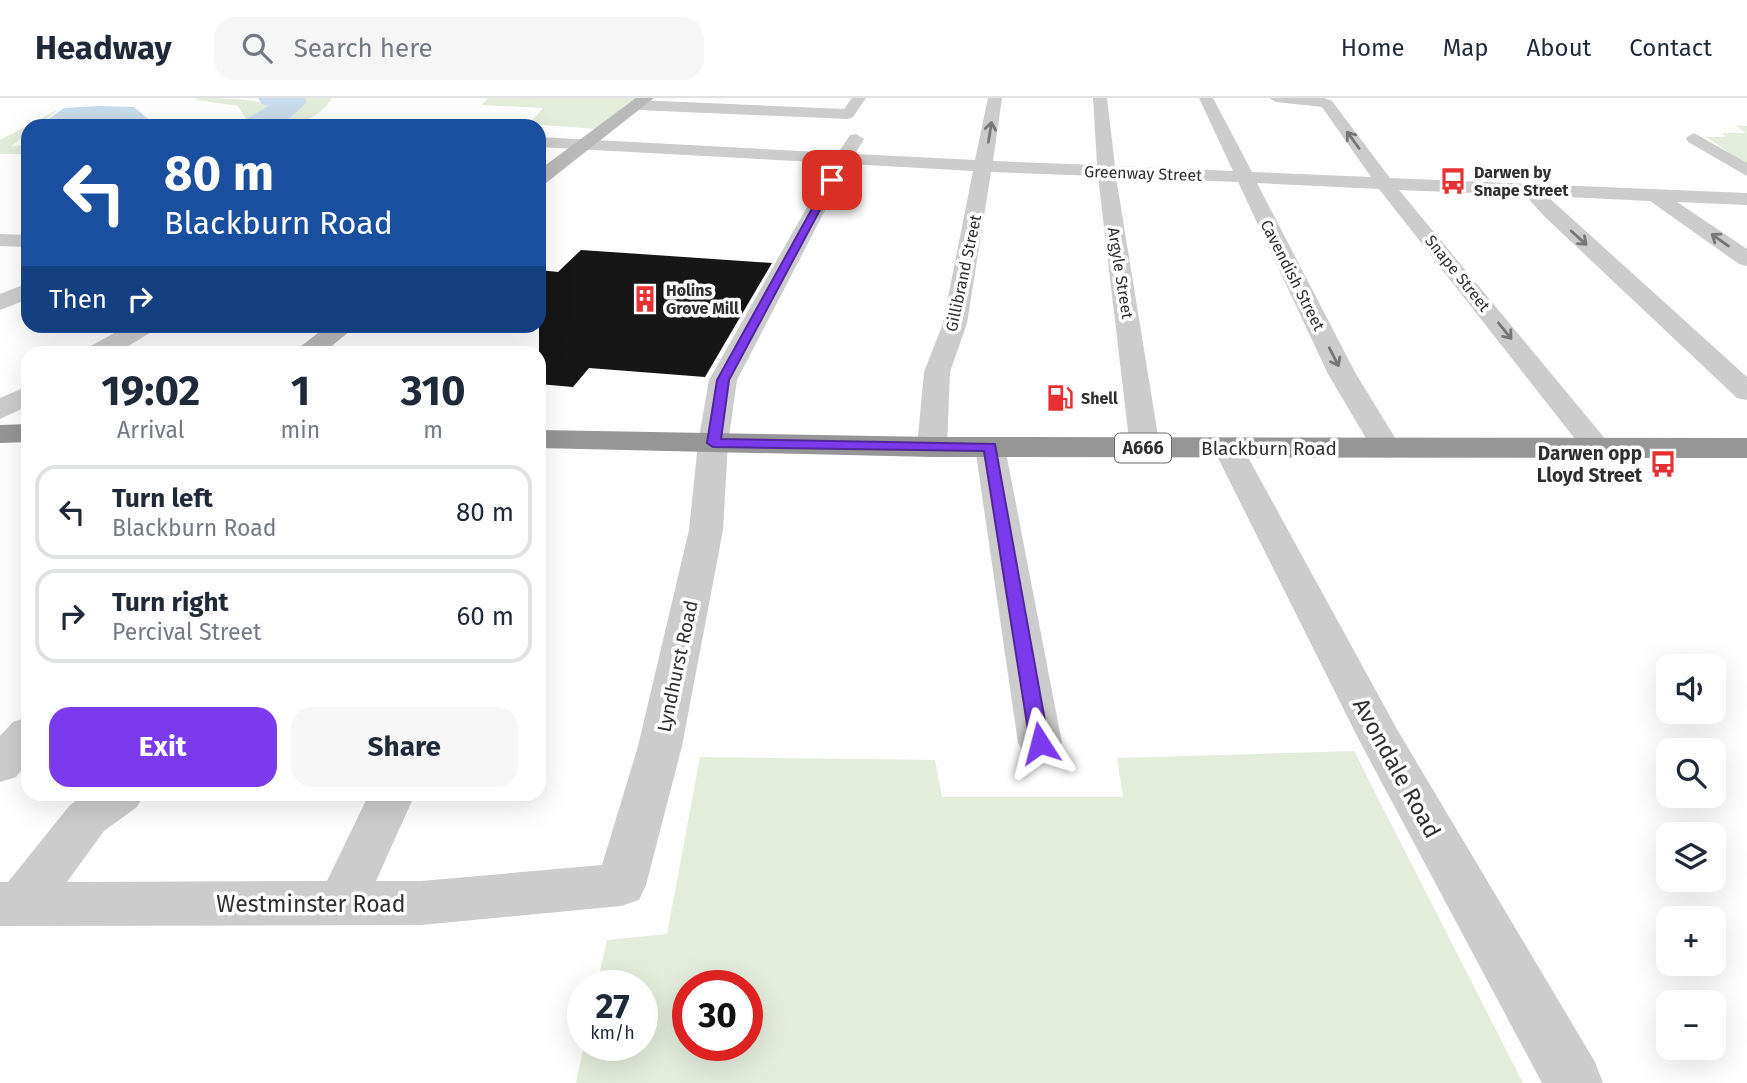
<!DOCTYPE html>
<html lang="en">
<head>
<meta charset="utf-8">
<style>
	:root { --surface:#fff; --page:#f6f6f7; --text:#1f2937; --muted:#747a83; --line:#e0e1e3; --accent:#7c3aed }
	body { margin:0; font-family:"Fira Sans",sans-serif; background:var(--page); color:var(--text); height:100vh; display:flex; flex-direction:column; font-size:26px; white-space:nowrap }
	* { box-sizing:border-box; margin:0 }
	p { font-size:23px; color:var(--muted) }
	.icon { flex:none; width:38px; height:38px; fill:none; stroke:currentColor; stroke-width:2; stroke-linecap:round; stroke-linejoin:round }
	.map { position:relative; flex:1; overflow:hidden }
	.sheet { position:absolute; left:21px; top:248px; width:525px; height:455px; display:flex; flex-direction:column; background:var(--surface); border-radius:21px; box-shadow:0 7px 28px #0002 }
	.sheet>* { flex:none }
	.hud { position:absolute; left:21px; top:21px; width:525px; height:214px; border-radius:21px; box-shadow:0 7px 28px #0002; background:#1a4fa0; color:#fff; overflow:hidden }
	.buttons { position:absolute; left:1656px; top:556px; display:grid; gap:14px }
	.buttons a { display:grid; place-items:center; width:70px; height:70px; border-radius:14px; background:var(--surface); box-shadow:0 7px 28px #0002; font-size:35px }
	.speed { position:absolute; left:567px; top:872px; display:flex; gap:14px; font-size:35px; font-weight:700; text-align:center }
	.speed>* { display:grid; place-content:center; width:91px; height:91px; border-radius:50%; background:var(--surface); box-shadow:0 7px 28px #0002; line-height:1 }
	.speed small { font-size:18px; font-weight:400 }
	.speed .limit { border:10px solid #d22; background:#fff; color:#111 }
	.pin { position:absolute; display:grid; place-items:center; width:60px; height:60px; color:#fff; margin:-30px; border-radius:14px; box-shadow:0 4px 10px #0006 }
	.me { position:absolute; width:77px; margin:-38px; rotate:351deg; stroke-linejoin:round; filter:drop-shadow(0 0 5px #0008) }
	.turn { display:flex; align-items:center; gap:24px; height:147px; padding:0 28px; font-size:32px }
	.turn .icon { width:91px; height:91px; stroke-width:2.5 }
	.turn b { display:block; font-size:49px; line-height:60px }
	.then { display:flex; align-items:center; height:66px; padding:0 28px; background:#0003; gap:14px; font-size:26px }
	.eta { display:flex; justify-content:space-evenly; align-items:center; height:119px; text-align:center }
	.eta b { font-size:42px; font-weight:700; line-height:49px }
	.button { display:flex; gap:14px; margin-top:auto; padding:14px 28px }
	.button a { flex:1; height:80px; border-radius:21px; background:var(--accent); color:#fff; font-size:28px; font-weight:700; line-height:80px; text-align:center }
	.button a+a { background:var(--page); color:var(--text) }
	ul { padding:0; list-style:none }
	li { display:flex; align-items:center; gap:21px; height:94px; margin:0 14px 10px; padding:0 14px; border:4px solid var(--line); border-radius:21px }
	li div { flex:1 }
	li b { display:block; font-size:26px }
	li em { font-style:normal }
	header { display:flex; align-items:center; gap:42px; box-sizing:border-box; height:98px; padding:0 35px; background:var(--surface); border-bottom:2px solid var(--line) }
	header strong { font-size:33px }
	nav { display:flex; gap:38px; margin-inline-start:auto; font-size:24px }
	.search { width:490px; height:63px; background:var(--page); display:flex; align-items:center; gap:18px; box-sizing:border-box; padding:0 24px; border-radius:21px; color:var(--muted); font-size:26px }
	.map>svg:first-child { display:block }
	.green { fill:#e4ecdc; fill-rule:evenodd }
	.water { fill:#c8dcec }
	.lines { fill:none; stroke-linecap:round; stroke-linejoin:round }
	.river { fill:#c8dcec; fill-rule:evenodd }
	.building { fill:#161616 }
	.street { fill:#ccc; fill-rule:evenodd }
	.secondary { fill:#b9b9b9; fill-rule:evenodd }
	.highway { fill:#969696; fill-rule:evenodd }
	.oneway { stroke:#767676 }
	.route { fill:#7c3aed; stroke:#51269a; stroke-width:2 }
	.labels { text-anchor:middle; stroke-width:7; stroke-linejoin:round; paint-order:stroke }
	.far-poi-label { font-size:16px; font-weight:bold; fill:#2f2f2f; stroke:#fff; text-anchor:start }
	.far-street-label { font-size:16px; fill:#2f2f2f; stroke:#fff }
	.shield { fill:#fff; stroke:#6d6d6d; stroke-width:2 }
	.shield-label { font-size:18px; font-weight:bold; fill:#2f2f2f }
	.street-label { font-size:19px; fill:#2f2f2f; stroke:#fff }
	.poi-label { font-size:19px; font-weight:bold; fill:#2f2f2f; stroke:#fff; text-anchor:end }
	.near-street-label { font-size:23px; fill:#2f2f2f; stroke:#fff }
</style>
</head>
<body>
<header>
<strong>Headway</strong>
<div class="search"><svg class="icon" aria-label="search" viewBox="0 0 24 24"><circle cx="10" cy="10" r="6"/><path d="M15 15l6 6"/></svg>Search here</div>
<nav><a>Home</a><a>Map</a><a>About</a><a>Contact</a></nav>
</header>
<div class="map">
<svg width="1747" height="985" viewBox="0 0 1747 985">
	<rect width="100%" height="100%" fill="#fff"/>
	<g class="green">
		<path d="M197,0c18,0 67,0 80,10 -15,14 -27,18 -47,18l16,-7 -8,-13 -42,-6z"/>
		<path d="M285,0h47c-16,25 -39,28 -67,28l13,-6 18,-18z"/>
		<path d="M488,0h149l-40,31 -68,-5 14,-16 -62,-3z"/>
		<path d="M59,11l-22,17h-9v7l-17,13 17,-1v9h-28v-14z"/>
		<path d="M1735,27l12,1v39l-41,-28h20l-4,-4h24z"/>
		<path d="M1354,653l169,332h-947l8,-38h58v-60h-45l10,-45 60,-6 33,-177 235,3 7,37h181l-6,-39zM747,887v60h-59v-60z"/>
	</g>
	<path class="water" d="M98,8l36,1 18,15 -14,4h-99l25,-18z"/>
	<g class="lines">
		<path class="river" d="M258,0h46l3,4 -26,24h-40l5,-7 23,-13 -7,-2z"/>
	</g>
	<path class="building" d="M581,152l74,5 117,8 -67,114 -116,-9 -16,19 -34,-3v-114l19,2z"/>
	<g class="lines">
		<g class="street">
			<path d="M852,0h14l-13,19 -5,2 -210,-9 -8,-5 8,-5 206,9z"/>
			<path d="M988,0h14l-9,63 104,4 -4,-67h14l8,68 118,5 -34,-73h14l39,74 119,5 -49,-70 -46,-5 -7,-4h55l8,3 58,77 357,15v12l-70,-3 70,47v17l-8,-2 -89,-63 -103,-5 200,181v23l-10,-2 -192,-181 -20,-22 -126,-5 213,257 -4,6 -11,3 -11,-3 -207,-264 -122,-6 99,191 46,75 -4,6 -11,3 -11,-3 -48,-81 -90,-192 -122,-5 44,271 -4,6 -11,3 -11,-3 -4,-6 -32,-272 -107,-4 -24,151 -17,49 -3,75 -4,6 -11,3 -11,-3 -4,-6 7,-75 19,-49 30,-152 -124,-7 -112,216 -9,63 -5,87 -41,216 -36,139 -7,15 -18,6 -200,19 -421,1v-44h8l62,-77 15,-11h59l-7,13 -33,24 -37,51 260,-1 42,-87h46l-39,87h45l181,-16 36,-119 51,-216 9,-87 11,-63 123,-217 -293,-16v-10l299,16 12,-18 6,-1 8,5 -9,15 120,6z"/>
			<path d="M1694,35l53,30v13l-59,-34 -2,-4z"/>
			<path d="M0,136l28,1v12l-28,-1z"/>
			<path d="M28,185v16l-28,11v-16z"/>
			<path d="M127,228h29l-3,5 -38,23h-32l4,-6z"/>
			<path d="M28,288v20l-28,13v-21z"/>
			<path d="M990,340l11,3 4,6 57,296 -7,11 -15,5 -15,-5 -7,-11 -43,-296 4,-6z"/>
			<path d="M1228,341l11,3 4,6 155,283 197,331 8,21h-61l-183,-343 -146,-292 4,-6z"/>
			<path d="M28,619v45l-12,15 -16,5v-46l13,-14z"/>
		</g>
		<g class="secondary">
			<path d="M636,0h18l-108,85 -7,2v-15z"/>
			<path d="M327,228h29l-34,28h-31z"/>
		</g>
		<g class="highway">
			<path d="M28,326v18l-28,1v-18z"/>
			<path d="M539,332l393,7 815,1v20l-815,-1 -393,-9z"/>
		</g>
	</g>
	<defs><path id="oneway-shaft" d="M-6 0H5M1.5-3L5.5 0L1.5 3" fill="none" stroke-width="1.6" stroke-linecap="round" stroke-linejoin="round" transform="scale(1.75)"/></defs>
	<g class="oneway">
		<use href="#oneway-shaft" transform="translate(990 34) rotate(-81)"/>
		<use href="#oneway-shaft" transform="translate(1353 42) rotate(-126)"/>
		<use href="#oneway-shaft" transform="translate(1579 140) rotate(42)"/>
		<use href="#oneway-shaft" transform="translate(1720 142) rotate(-145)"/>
		<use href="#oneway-shaft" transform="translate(1505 233) rotate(51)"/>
		<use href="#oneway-shaft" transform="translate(1334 259) rotate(63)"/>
	</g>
	<path class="route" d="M832,79l4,3 -107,200 -8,59 274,5 54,299 -2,5h-14l-3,-5 -46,-292 -271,-4 -6,-4 10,-63 111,-200z"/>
	<defs>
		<symbol id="bus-bare" viewBox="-9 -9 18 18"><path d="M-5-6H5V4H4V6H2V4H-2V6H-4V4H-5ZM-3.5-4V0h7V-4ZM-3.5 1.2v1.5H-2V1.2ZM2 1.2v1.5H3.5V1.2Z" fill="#e63032" stroke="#fff" stroke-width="2.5" paint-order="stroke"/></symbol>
		<symbol id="building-bare" viewBox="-9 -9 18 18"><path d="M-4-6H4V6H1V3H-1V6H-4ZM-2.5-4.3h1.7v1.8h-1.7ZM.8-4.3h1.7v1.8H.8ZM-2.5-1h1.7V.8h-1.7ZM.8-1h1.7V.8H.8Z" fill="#e63032" stroke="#fff" stroke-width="2.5" paint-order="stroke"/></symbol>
		<symbol id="fuel-bare" viewBox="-9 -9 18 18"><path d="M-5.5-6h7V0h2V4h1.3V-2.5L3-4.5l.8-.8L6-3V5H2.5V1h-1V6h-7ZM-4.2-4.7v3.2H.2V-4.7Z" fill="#e63032" stroke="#fff" stroke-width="2.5" paint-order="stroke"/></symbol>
	</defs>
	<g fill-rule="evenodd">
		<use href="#bus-bare" x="1434" y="64" width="38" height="38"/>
		<use href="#building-bare" x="626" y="182" width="38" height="38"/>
		<use href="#fuel-bare" x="1041" y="281" width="38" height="38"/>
		<use href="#bus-bare" x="1644" y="347" width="38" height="38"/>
	</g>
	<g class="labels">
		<g class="far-poi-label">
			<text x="1474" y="80">Darwen by<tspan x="1474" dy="18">Snape Street</tspan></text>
			<text x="666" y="198">Holins<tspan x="666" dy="18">Grove Mill</tspan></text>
			<text x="1081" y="306">Shell</text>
		</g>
		<g class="far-street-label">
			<text transform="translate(1143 75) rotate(2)" y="6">Greenway Street</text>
			<text transform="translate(963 175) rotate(-78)" y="6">Gillibrand Street</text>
			<text transform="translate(1121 175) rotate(81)" y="6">Argyle Street</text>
			<text transform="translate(1458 175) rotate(51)" y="6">Snape Street</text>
			<text transform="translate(1293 177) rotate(63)" y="6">Cavendish Street</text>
		</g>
		<rect class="shield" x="1115" y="335.5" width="56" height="29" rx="5"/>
		<g class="shield-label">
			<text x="1143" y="356">A666</text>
		</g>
		<g class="street-label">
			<text x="1269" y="357">Blackburn Road</text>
			<text transform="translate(677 568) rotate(-78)" y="7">Lyndhurst Road</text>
		</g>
		<g class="poi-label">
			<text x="1642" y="362">Darwen opp<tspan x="1642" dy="22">Lloyd Street</tspan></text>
		</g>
		<g class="near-street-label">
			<text transform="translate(1397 670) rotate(61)" y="8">Avondale Road</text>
			<text x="311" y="814">Westminster Road</text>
		</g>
	</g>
</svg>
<div class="buttons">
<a><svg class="icon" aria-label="sound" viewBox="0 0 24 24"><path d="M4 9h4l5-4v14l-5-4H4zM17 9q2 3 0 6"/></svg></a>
<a><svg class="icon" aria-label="search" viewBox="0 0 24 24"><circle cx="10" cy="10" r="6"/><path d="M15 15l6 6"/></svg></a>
<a><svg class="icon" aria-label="layers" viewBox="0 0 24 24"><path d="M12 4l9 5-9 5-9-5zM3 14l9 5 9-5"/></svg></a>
<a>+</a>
<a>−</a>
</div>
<div class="speed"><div>27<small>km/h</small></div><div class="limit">30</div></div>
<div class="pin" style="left:832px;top:82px;background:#d93025"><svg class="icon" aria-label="arrive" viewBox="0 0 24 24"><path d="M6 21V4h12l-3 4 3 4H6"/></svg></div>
<svg class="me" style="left:1040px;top:645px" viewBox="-20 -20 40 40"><path d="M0-17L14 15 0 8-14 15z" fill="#7c3aed" stroke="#fff" stroke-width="4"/></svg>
<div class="hud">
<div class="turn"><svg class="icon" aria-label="left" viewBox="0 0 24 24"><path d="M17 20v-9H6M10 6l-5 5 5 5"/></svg><div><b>80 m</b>Blackburn Road</div></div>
<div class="then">Then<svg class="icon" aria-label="right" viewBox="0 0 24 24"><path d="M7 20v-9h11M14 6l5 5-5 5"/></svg></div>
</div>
<section class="sheet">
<div class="eta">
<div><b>19:02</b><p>Arrival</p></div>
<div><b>1</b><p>min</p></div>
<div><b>310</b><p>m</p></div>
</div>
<ul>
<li><svg class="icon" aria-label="left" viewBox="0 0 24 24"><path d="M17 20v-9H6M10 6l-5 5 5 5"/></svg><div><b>Turn left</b><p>Blackburn Road</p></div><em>80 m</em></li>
<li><svg class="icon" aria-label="right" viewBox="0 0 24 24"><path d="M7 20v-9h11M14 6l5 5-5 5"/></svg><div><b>Turn right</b><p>Percival Street</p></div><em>60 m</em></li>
</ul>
<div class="button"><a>Exit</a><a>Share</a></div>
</section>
</div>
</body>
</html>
